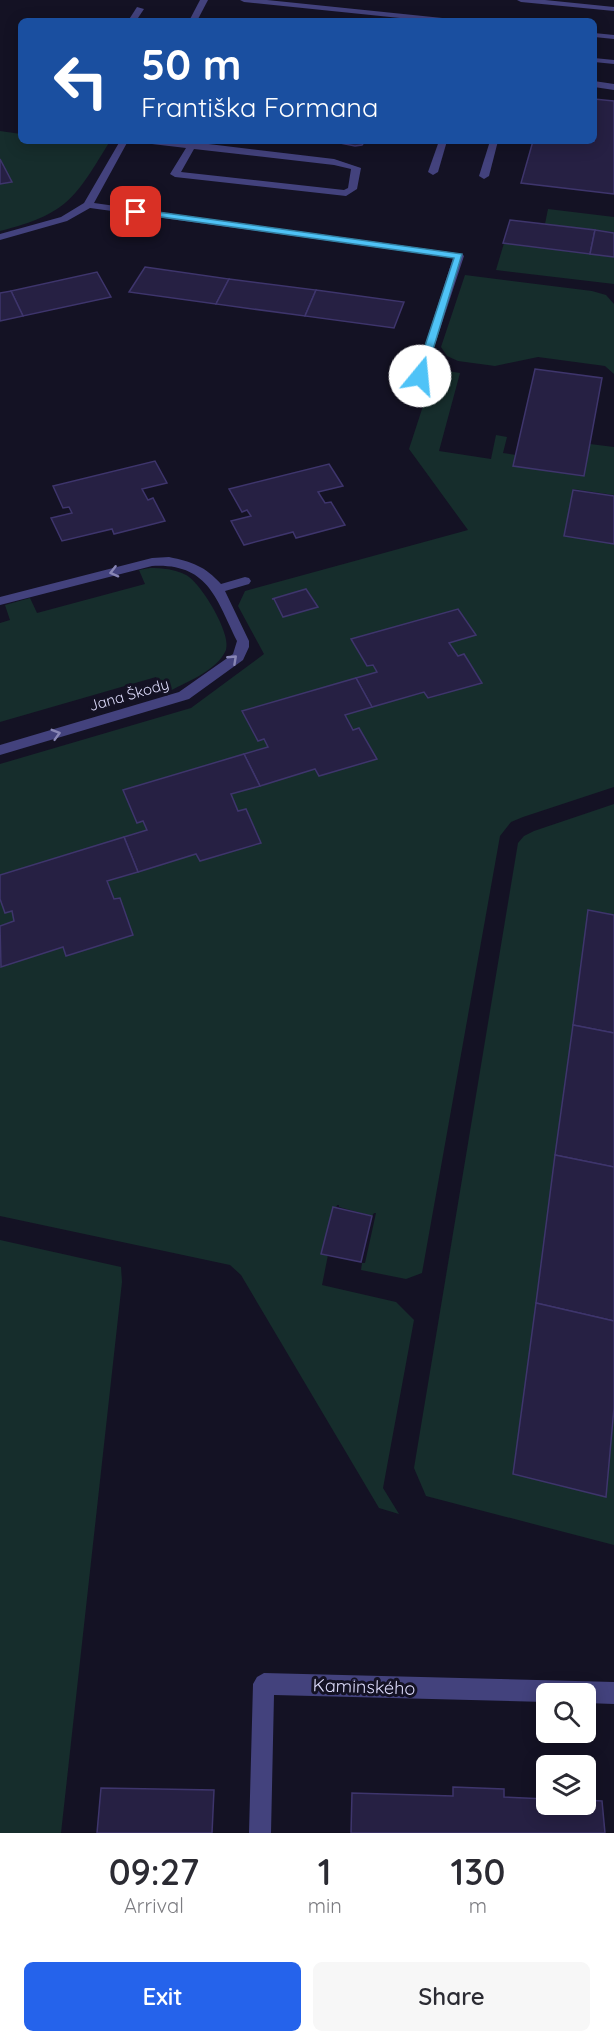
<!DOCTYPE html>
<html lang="en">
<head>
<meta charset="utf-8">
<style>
	:root { --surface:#fff; --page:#f7f7f7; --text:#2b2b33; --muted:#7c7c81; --accent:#2563eb }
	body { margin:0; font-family:Quicksand,sans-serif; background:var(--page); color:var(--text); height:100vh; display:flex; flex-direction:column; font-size:22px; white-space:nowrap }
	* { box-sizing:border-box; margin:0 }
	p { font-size:20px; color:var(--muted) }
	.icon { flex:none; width:33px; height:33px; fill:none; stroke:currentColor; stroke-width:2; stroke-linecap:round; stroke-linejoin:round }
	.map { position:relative; height:1833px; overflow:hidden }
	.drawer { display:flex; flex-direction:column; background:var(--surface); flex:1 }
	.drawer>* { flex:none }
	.guide { position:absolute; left:18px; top:18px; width:579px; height:126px; border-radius:9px; box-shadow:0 3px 15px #0003; background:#1a4fa0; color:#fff; overflow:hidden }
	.buttons { position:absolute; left:536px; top:1683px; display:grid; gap:12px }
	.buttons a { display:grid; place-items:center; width:60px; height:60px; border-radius:9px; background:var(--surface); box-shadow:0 3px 15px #0003; font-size:30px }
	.pin { position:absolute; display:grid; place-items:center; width:51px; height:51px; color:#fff; margin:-26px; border-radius:12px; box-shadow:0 3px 9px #0006 }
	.me { position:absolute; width:66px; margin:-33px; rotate:17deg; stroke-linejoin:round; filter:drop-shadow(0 0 4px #0008) }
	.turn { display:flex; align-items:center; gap:21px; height:126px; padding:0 24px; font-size:27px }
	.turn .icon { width:78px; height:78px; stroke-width:2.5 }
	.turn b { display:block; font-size:42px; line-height:51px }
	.eta { display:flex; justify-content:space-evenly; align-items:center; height:102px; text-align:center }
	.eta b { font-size:36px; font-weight:600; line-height:42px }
	.button { display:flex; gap:12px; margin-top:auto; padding:12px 24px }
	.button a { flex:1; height:69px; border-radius:9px; background:var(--accent); color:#fff; font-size:24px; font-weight:600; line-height:69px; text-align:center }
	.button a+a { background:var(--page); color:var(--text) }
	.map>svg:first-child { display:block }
	.green { fill:#162d2c }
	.building { fill:#262043; stroke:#3e356c; stroke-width:1.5 }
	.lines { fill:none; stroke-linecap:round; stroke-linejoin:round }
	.minor { fill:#43427d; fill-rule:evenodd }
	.oneway { stroke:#8886b5 }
	.route { fill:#4fc3f7; stroke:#337fa1; stroke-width:1.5 }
	.labels { text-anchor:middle; stroke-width:6; stroke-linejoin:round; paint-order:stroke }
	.street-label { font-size:15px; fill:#dcdafa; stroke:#141224 }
	.near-street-label { font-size:18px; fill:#dcdafa; stroke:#141224 }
</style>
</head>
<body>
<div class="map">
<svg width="614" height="1833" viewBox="0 0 614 1833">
	<rect width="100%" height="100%" fill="#141224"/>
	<g class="green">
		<path d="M0,131l21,3v7h89c-35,57 -42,73 -110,90z"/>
		<path d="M548,209l66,8v15l-69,-8z"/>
		<path d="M504,243l110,13v28l-118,-14z"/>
		<path d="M465,275l127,16 14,4 8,9v70l-9,-8 -67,-9 -43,9 -37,-5 -11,-5 -6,-9z"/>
		<path d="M435,369l25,4 -21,78 52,8 5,-24 11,2 -4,16 13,2 -2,10 70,10 6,-31 24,3v48l-41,-6 -8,46 49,8v244l-91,30 -12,5 -11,14 -78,437 -16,6 -45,-9 1,-7h3l11,-50h-2l-2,3 -33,-9v-2h-2l-12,49 3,1 -6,30 74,17 18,18 -31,168 16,26 -20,-6 -138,-233 -11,-10 -230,-49v-452l191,-56 73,-54 -26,-48 7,-15 223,-61 -59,-81z"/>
		<path d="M150,568c12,0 25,1 36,7 15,8 46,59 40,75 -9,21 -42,33 -60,43l-10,-16 -156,45v-99l10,-3 -5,-15 25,-7 7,15 108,-29 -6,-14z"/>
		<path d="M614,804v741l-188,-49 -12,-28 104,-625 6,-7 10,-5z"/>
		<path d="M0,1240l121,27 1,15 -61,551h-61z"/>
	</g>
	<g class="building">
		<path d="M594,99l20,2v93l-93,-11 12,-42h61z"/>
		<path d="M365,141l-3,4 -7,1 -25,-5z"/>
		<path d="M0,159l12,23 -12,2z"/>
		<path d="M510,220l85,10 -5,24 -87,-11z"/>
		<path d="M595,230l19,3v24l-24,-3z"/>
		<path d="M145,267l84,12 -13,25 -87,-12z"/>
		<path d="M97,272l14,25 -88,19 -12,-25z"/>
		<path d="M229,279l87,11 -11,26 -89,-12z"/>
		<path d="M316,290l88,12 -10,26 -89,-12z"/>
		<path d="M11,291l12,25 -23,5v-28z"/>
		<path d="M535,369l67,9 -18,98 -71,-10z"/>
		<path d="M155,461l12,22 -25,6 6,11 5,-2 12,23 -51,13 -2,-5 -50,12 -11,-23 21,-5 -3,-6 -6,1 -10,-22z"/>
		<path d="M329,464l14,22 -25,6 7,11 6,-1 14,23 -49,13 -3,-6 -49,13 -13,-24 20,-5 -4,-6 -5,2 -13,-23z"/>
		<path d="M573,490l41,6v48l-50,-8z"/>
		<path d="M306,589l12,18 -35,10 -9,-18h-2z"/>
		<path d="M458,609l18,26 -27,8 9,13 6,-2 18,29 -54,15 -4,-6 -52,15 -16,-29 21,-6 -4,-7 -6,1 -16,-27z"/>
		<path d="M356,678l16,29 -27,8 8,15 6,-2 18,31 -58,17 -4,-7 -55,17 -16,-32 24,-7 -4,-8 -6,2 -16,-30z"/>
		<path d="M244,754l16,32 -29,8 7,17 8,-2 15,34 -61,18 -4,-7 -58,18 -14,-35 23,-7 -4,-9 -6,2 -14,-33z"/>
		<path d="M124,837l14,35 -31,9 7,18 6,-1 13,37 -67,21 -3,-9 -62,20 -1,-41 14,-5 -2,-10 -7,2 -5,-14v-24z"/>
		<path d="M588,910l26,5v118l-41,-8z"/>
		<path d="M573,1025l41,8v134l-59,-12z"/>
		<path d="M555,1155l59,12v154l-78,-18z"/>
		<path d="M333,1207l39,9 -11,46 -40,-8z"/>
		<path d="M536,1303l78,18v87l-8,89 -93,-23z"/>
		<path d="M453,1787l51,2v8l42,2v5h39v-4l17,1 3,32h-254l1,-40 101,3z"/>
		<path d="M101,1788l113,2 -2,43h-115z"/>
	</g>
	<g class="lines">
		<g class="minor">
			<path d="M200,0h8l-11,21h-8z"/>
			<path d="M240,0h27l185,19 4,2h-27l-185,-19z"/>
			<path d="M517,0h28l69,7v4l-93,-9z"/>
			<path d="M137,7l7,2 -8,12h-8z"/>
			<path d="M594,33l20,2v4l-20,-2z"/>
			<path d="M594,58l20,2v4l-20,-2z"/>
			<path d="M594,81l20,3v6l-20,-3z"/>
			<path d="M120,141h8l-34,62 368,51 2,2 -40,122 -4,1 -5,-3 38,-118 -363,-50 -23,13 -67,19v-6l61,-17 23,-14z"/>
			<path d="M148,141l44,1 142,17 27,9 -4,21 -11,7 -171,-19 -5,-3 16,-26 -34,-4zM194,149l140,16 17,4 -3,19 -4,2 -163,-18z"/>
			<path d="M439,141h8l-9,31 -5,3 -5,-3z"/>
			<path d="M490,141h8l-9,35 -5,3 -5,-3z"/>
			<path d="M169,557c23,5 36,9 52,27l24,-7 4,1 2,3 -2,3 -24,7 24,50v6l-6,13 -54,39 -189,56v-10l179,-53 54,-38 4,-13c-21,-43 -29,-78 -85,-75l-152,39v-8l152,-39z"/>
			<path d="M264,1673l350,9v22l-29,-1v-9h-39v8l-272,-7 -3,138h-22l4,-149 4,-7z"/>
		</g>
	</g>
	<defs><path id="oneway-chevron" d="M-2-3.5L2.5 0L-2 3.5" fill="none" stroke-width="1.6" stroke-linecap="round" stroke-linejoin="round" transform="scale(1.5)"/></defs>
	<g class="oneway">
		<use href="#oneway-chevron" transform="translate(114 572) rotate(166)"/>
		<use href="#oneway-chevron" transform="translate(233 659) rotate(-43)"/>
		<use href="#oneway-chevron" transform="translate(56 734) rotate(-16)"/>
	</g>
	<path class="route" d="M136,209l326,45 -37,122 -5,3 -5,-3 39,-118 -321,-45v-3z"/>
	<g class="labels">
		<g class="street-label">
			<text transform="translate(129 695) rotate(-16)" y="5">Jana Škody</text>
		</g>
		<g class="near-street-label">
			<text transform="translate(364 1687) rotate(2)" y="6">Kaminského</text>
		</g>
	</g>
</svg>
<div class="buttons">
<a><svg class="icon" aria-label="search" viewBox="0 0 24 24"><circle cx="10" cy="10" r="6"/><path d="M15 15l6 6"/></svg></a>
<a><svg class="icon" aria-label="layers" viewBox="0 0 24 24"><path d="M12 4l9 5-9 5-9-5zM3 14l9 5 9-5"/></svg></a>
</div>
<div class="pin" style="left:136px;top:212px;background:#d93025"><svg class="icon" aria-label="arrive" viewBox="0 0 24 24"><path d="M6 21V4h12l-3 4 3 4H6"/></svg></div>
<svg class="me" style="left:420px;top:376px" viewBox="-20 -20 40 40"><circle r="19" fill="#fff"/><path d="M0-13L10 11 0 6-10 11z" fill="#4fc3f7"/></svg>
<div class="guide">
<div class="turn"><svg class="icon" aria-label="left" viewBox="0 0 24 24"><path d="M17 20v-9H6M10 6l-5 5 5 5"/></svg><div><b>50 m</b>Františka Formana</div></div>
</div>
</div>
<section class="drawer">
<div class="eta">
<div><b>09:27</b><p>Arrival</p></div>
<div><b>1</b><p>min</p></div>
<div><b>130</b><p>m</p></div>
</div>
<div class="button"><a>Exit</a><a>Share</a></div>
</section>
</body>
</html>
